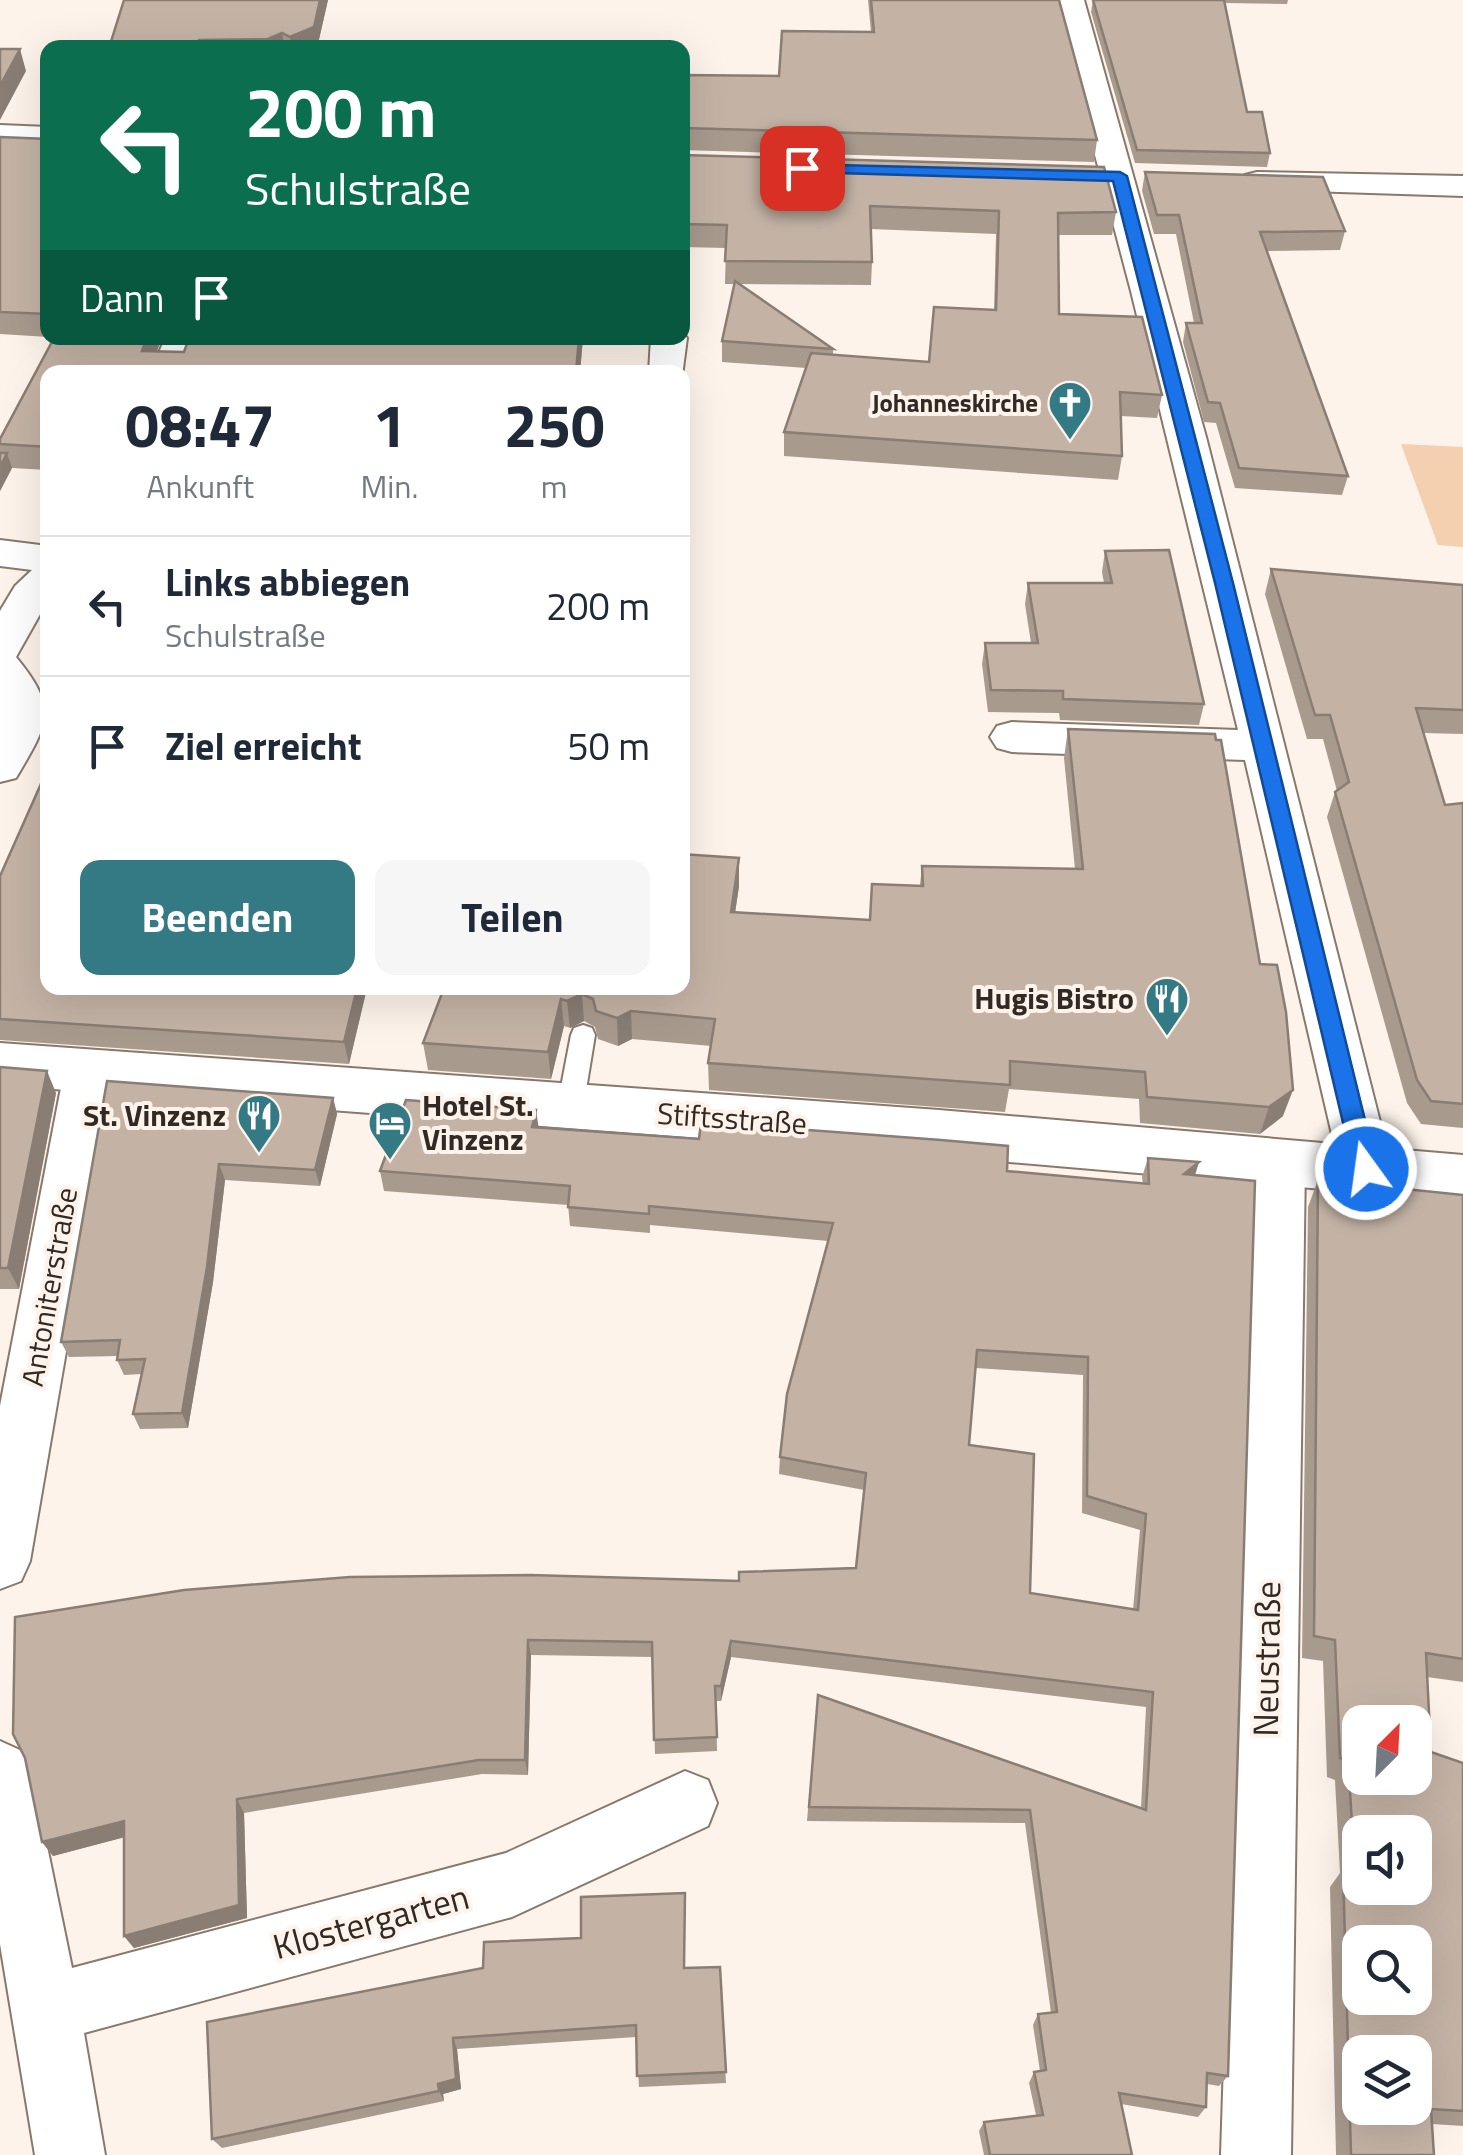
<!DOCTYPE html>
<html lang="de">
<head>
<meta charset="utf-8">
<style>
	:root { --surface:#fff; --page:#f6f6f7; --text:#1f2937; --muted:#747a83; --line:#e0e1e3; --accent:#337a85 }
	body { margin:0; font-family:"Titillium Web",sans-serif; background:var(--page); color:var(--text); height:100vh; display:flex; flex-direction:column; font-size:38px; white-space:nowrap }
	* { box-sizing:border-box; margin:0 }
	p { font-size:32px; color:var(--muted) }
	.icon { flex:none; width:55px; height:55px; fill:none; stroke:currentColor; stroke-width:2; stroke-linecap:round; stroke-linejoin:round }
	.map { position:relative; flex:1; overflow:hidden }
	.sheet { position:absolute; left:40px; top:365px; width:650px; height:630px; display:flex; flex-direction:column; background:var(--surface); border-radius:20px; box-shadow:0 10px 40px #0002 }
	.sheet>* { flex:none }
	.banner { position:absolute; left:40px; top:40px; width:650px; height:305px; border-radius:20px; box-shadow:0 10px 40px #0002; background:#0b6e4f; color:#fff; overflow:hidden }
	.needle { width:65px; rotate:24deg }
	.tools { position:absolute; left:1342px; top:1705px; display:grid; gap:20px }
	.tools a { display:grid; place-items:center; width:90px; height:90px; border-radius:20px; background:var(--surface); box-shadow:0 10px 40px #0002; font-size:50px }
	.pin { position:absolute; display:grid; place-items:center; width:85px; height:85px; color:#fff; margin:-42px; border-radius:20px; box-shadow:0 5px 15px #0006 }
	.me { position:absolute; width:110px; margin:-55px; rotate:346deg; stroke-linejoin:round; filter:drop-shadow(0 0 8px #0008) }
	.turn { display:flex; align-items:center; gap:35px; height:210px; padding:0 40px; font-size:45px }
	.turn .icon { width:130px; height:130px; stroke-width:2.5 }
	.turn b { display:block; font-size:70px; line-height:85px }
	.then { display:flex; align-items:center; height:95px; padding:0 40px; background:#0003; gap:20px; font-size:38px }
	.eta { display:flex; justify-content:space-evenly; align-items:center; height:170px; text-align:center }
	.eta b { font-size:60px; font-weight:700; line-height:70px }
	.button { display:flex; gap:20px; margin-top:auto; padding:20px 40px }
	.button a { flex:1; height:115px; border-radius:20px; background:var(--accent); color:#fff; font-size:40px; font-weight:700; line-height:115px; text-align:center }
	.button a+a { background:var(--page); color:var(--text) }
	ul { padding:0; list-style:none }
	li { display:flex; align-items:center; gap:30px; height:140px; padding:0 40px; border-top:2px solid var(--line) }
	li div { flex:1 }
	li b { display:block; font-size:38px }
	li em { font-style:normal }
	.map>svg:first-child { display:block }
	.green { fill:#f4cfb0 }
	.lines { fill:none; stroke-linecap:round; stroke-linejoin:round }
	.service-casing { stroke:#88796c; stroke-width:4 }
	.minor-casing { stroke:#88796c; stroke-width:4 }
	.tertiary-casing { stroke:#88796c; stroke-width:4 }
	.service { fill:#fff; fill-rule:evenodd }
	.minor { fill:#fff; fill-rule:evenodd }
	.tertiary { fill:#fff; fill-rule:evenodd }
	.wall { fill:#a99a8e; fill-rule:evenodd }
	.shaded-wall { fill:#897d74 }
	.building { fill:#c4b3a5; stroke:#897d74; stroke-width:2.5; fill-rule:evenodd }
	.route { fill:#1a73e8; stroke:#114b97; stroke-width:2.5 }
	.labels { text-anchor:middle; stroke-width:8; stroke-linejoin:round; paint-order:stroke }
	.far-poi-label { font-size:25px; font-weight:bold; fill:#302924; stroke:#fdf3ea; text-anchor:end }
	.poi-label { font-size:30px; font-weight:bold; fill:#302924; stroke:#fdf3ea; text-anchor:end }
	.street-label { font-size:30px; fill:#302924; stroke:#fdf3ea }
	.near-street-label { font-size:35px; fill:#302924; stroke:#fdf3ea }
</style>
</head>
<body>
<div class="map">
<svg width="1463" height="2155" viewBox="0 0 1463 2155">
	<rect width="100%" height="100%" fill="#fdf3ea"/>
	<path class="green" d="M1401,444l62,3v100l-25,-2z"/>
	<g class="lines">
		<defs>
			<path id="service" d="M583,1025l9,3 3,7 -12,73 -4,7h-18l-4,-7 14,-73 3,-7z"/>
			<g id="minor">
				<path d="M1054,0h30l122,437 186,732 -8,15 -18,6 -18,-6 -8,-15 -95,-409 -233,-8 -15,-4 -7,-11 7,-11 15,-4 226,8 -107,-439z"/>
				<path d="M0,125l48,2v20l-48,-2z"/>
				<path d="M1257,172l206,4v20l-218,-7 -4,-7 4,-7z"/>
				<path d="M682,332l5,6 -5,38v-4h-33l2,-34h31z"/>
				<path d="M165,338h36l-14,34h-36z"/>
				<path d="M0,540l48,6v54l-32,57c43,52 32,67 0,121l-16,4v-171l15,-25 17,-16 -32,-4z"/>
				<path d="M89,1052l18,6 7,14 -84,489 -9,20 -21,8v-183l64,-334 7,-14z"/>
				<path d="M1279,1142l18,6 8,15 -14,992h-70l32,-992 8,-15z"/>
				<path d="M0,1741l22,10 10,22 40,195 434,-115 179,-82 23,9 9,23 -9,23 -196,91 -428,116 21,122h-70l-35,-211z"/>
			</g>
			<path id="tertiary" d="M0,1043l939,67 524,45v46l-524,-45 -939,-71z"/>
		</defs>
		<use href="#service" class="service-casing"/>
		<use href="#minor" class="minor-casing"/>
		<use href="#tertiary" class="tertiary-casing"/>
		<use href="#service" class="service"/>
		<use href="#minor" class="minor"/>
		<use href="#tertiary" class="tertiary"/>
	</g>
	<g class="wall">
		<path d="M124,0h204l-11,48h-208z"/>
		<path d="M868,0h191l38,140 -3,22 -412,-12v-75l97,1 92,-44z"/>
		<path d="M1093,0h195l-1,4 -62,-1 22,109 23,41 -3,14 -132,-4 -44,-151z"/>
		<path d="M0,137l48,2v198l-48,-3z"/>
		<path d="M682,155l434,57 -4,23h-54l1,79 103,81 -5,23 -36,-2 1,40 -4,24 -334,-24v-24l22,-64 -84,-6v-21l13,-57h-10l1,-36 -44,-1zM871,229l125,5 -2,76 -65,52 -96,-7v-6l-94,-65 132,1 1,-23z"/>
		<path d="M1145,172l200,59 -5,19 -73,1 81,225 -6,19 -107,-7 -19,-65 -12,-1 -21,-80 3,-19h8l-18,-89h-22l-12,-43z"/>
		<path d="M54,338h108l-5,13 27,1 399,-14 -3,34h-532v98l-36,-2 -12,23v-52z"/>
		<path d="M1105,551l99,153 -5,21 -139,-5 -1,-7 -71,-1 -6,-48 3,-21h46l-6,-39 3,-21h76l-2,-11z"/>
		<path d="M1271,569l192,16v149l-40,-1 22,72 18,-2v325l-42,-4 -14,-21 -80,-286 8,-25 2,-1 -14,-52h-16l-42,-145z"/>
		<path d="M1068,729l215,387 -23,18 -120,-11 -1,-24 -130,-10 -4,23 -296,-22 -1,-27 3,-17 -79,-7 -14,7 -20,-7 -3,-12 -11,-6 -14,7 -6,-2 -13,53 -123,-9 -5,-27 316,-185v28l-4,27 134,7 51,-35 2,-19 153,3 -11,-111z"/>
		<path d="M0,876l48,112h319l-18,76 -349,-24z"/>
		<path d="M0,1067l56,26 -37,196h-19z"/>
		<path d="M107,1081l226,17 4,16 -17,72 -95,-6 -12,102 -25,146 -48,1 -7,-15 9,-40 -18,1 -7,-15v-4l-48,1 -8,-15z"/>
		<path d="M538,1127l605,57 -1,-7 6,-19 47,17 33,901 -9,10 -12,-2 -1,23 -8,10 -77,-13 11,51h-148l-5,-24 5,-9 52,-7 -7,-32 5,-11 6,-1 -7,-46 5,-11 13,-1 -26,-190 -218,-2 11,-126 323,113 5,-101 -415,-50 -10,44h-5l1,50 -62,3 -3,-97 -121,-2 -3,120 -46,-1 -238,39 3,105 -113,30 -10,-12v-99l-71,19 -11,-14 -17,-84 714,-177 117,-13 8,-78 -85,-16 1,-17 48,-216 -178,-16v8l-80,-7 -2,-21 -184,-14 -4,-20zM976,1368l107,7 -1,138 58,17 -7,80 -103,-17 -61,-148z"/>
		<path d="M1318,1180l145,15v487l-36,-5 4,75 32,11v363l-31,-2 2,31h-98l-6,-268 10,-14 -5,-93 -8,-3 -4,-116 -21,-3 6,-451z"/>
		<path d="M685,1893v75l35,-1 6,116 -87,4 -3,-50 -179,12 4,40 -18,5 1,7 -222,47 -10,-9 271,-171 98,-30z"/>
	</g>
	<g class="shaded-wall">
		<path d="M320,0h8l-11,48h-25l-2,-11z"/>
		<path d="M282,33l3,15h-16l-1,-9z"/>
		<path d="M20,49l6,22 -26,49v-34z"/>
		<path d="M147,338h15l-14,34 -6,-21z"/>
		<path d="M579,338h4l-3,34h-4z"/>
		<path d="M7,453l5,15 -12,23v-24z"/>
		<path d="M739,858v28l-8,54v-28z"/>
		<path d="M357,988h10l-18,76 -5,-22z"/>
		<path d="M582,994l2,27 -14,7 -3,-27z"/>
		<path d="M561,999l3,27 -13,53 -3,-27z"/>
		<path d="M631,1011l1,28 -14,7 -1,-28z"/>
		<path d="M47,1071l9,22 -37,196 -11,-21z"/>
		<path d="M1293,1090l-10,26 -23,18 9,-27z"/>
		<path d="M333,1098l4,16 -17,72 -5,-16z"/>
		<path d="M536,1110l3,20 -7,-3z"/>
		<path d="M1199,1162l-6,20 -9,-8z"/>
		<path d="M219,1164l6,16 -12,102 -25,146 -6,-15z"/>
		<path d="M528,1640l3,15 -3,120 -3,-15z"/>
		<path d="M731,1641v16l-10,44v-15z"/>
		<path d="M237,1799l7,14 3,105 -113,30 -10,-12z"/>
		<path d="M124,1821l9,14 -80,21 -11,-14z"/>
		<path d="M453,2038l4,11 4,40 -18,5 1,7 -5,-10 -1,-7z"/>
	</g>
	<g class="building">
		<path d="M124,0h196l-6,27 -24,10 -8,-4 -14,6 -69,1 -5,8h-85z"/>
		<path d="M871,0h188l38,140 -415,-12v-53l97,1 3,-45 92,1z"/>
		<path d="M1093,0h131l23,112h15l8,41 -133,-3z"/>
		<path d="M0,49h20l-20,37z"/>
		<path d="M0,137l48,2v175l-48,-2z"/>
		<path d="M682,155l422,12 12,45 -58,1 1,101 83,3 20,78 -42,-3 2,64 -338,-24 27,-79 118,9 5,-55 62,3 3,-99 -129,-5 2,56 -147,-1 2,-36 -45,-1z"/>
		<path d="M1145,172l178,5 22,54 -85,1 88,244 -109,-8 -19,-65 -12,-1 -22,-79h16l-23,-108h-22z"/>
		<path d="M735,281l98,68 -111,-8z"/>
		<path d="M54,338h93l-5,13 42,1 5,-14h390l-3,34h-528v75l-48,-3v-5z"/>
		<path d="M0,453h7l-7,14z"/>
		<path d="M1169,550l35,154 -141,-5v-8l-72,-1 -6,-47h53l-10,-60h84l-7,-32z"/>
		<path d="M1271,569l192,16v125l-47,-2 29,97 18,-2v301l-32,-3 -14,-21 -82,-288 14,-10 -19,-67h-15z"/>
		<path d="M1068,729l147,5 1,6h5l39,224 17,1 9,47 7,78 -24,17 -122,-10 -2,-25 -135,-11v24l-302,-22 7,-44 -84,-8 -14,7 -21,-7 -3,-12 -11,-5 -15,7 -6,-2 -13,53 -125,-9 21,-55h238v-134l57,4 -8,54 139,8 2,-36 51,2 -1,-20 161,3z"/>
		<path d="M48,768v220h309l-13,54 -344,-23v-143z"/>
		<path d="M0,1067l47,4 -39,197h-8z"/>
		<path d="M107,1081l226,17 -18,72 -96,-6 -12,103 -25,146 -49,1 12,-55 -28,1 3,-20 -59,2z"/>
		<path d="M406,1100l130,10 -4,17 167,12 2,-17 240,18 67,6 -1,25 142,13 -1,-26 51,4 -15,12 71,7 -27,895 -21,-3 -1,34 -87,-14 13,62h-142l-6,-33 59,-7 -9,-43 12,-2 -8,-56 19,-2 -27,-202 -221,-3 9,-112 328,115 7,-118 -422,-51 -10,45h-6l2,51 -63,3 -2,-98 -124,-2 -3,120h-46l-242,39 2,106 -115,31v-115l-82,21 -17,-84 -12,-24 2,-117 169,-27 166,-13 180,-2 209,6v-9l117,-4 10,-95 -86,-16 7,-63 46,-171 -184,-17v8l-81,-7 2,-21 -190,-15zM977,1350l111,7 -1,139 59,18 -8,96 -108,-17 4,-139 -65,-9z"/>
		<path d="M1318,1180l145,15v464l-37,-6 5,99 32,11v348l-32,-2 3,46h-83l-8,-286 12,2 -7,-111 -8,-2 -5,-118 -21,-4zM1360,1722h55v56h-55zM1360,1832h55v56h-55zM1360,1942h55v56h-55zM1360,2052h55v56h-55z"/>
		<path d="M685,1893l-1,75 36,-1 6,105 -89,4 -1,-51 -183,13 3,41 -18,5 1,7 -227,48 -5,-117 276,-54 1,-26 97,-4v-41z"/>
	</g>
	<path class="route" d="M796,164l324,8 7,4 106,407 144,586 -3,7h-17l-3,-7 -139,-586 -102,-402 -311,-9 -6,-1z"/>
	<defs>
		<symbol id="church-pin" viewBox="-11 -11 22 30"><path d="M0 17L-7.5 6A9.5 9.5 0 1 1 7.5 6Z" fill="#337a85" stroke="#fdf3ea"/><path d="M-1.2-6h2.4v3.5h3.3v2.4h-3.3V6h-2.4V-.1h-3.3v-2.4h3.3Z" fill="#fff"/></symbol>
		<symbol id="restaurant-pin" viewBox="-11 -11 22 30"><path d="M0 17L-7.5 6A9.5 9.5 0 1 1 7.5 6Z" fill="#337a85" stroke="#fdf3ea"/><path d="M-5-6h1v4h1v-4h1v4h1v-4h1v5L-1.5 .5V6h-2V.5L-5-1ZM5-6V6H3V1.5H1.5Q1.5-4 5-6Z" fill="#fff"/></symbol>
		<symbol id="hotel-pin" viewBox="-11 -11 22 30"><path d="M0 17L-7.5 6A9.5 9.5 0 1 1 7.5 6Z" fill="#337a85" stroke="#fdf3ea"/><path d="M-6-4.5h1.5V1H6V5H4.5V3h-9V5H-6ZM-4 0a1.8 1.8 0 1 1 3.6 0ZM.5 0V-2.5h3Q6-2.5 6 0Z" fill="#fff"/></symbol>
	</defs>
	<g fill-rule="evenodd">
		<use href="#church-pin" x="1045" y="378" width="50" height="68"/>
		<use href="#restaurant-pin" x="1142" y="974" width="50" height="68"/>
		<use href="#restaurant-pin" x="234" y="1091" width="50" height="68"/>
		<use href="#hotel-pin" x="365" y="1098" width="50" height="68"/>
	</g>
	<g class="labels">
		<g class="far-poi-label">
			<text x="1038" y="412">Johanneskirche</text>
		</g>
		<g class="poi-label">
			<text x="1134" y="1009">Hugis Bistro</text>
			<text x="422" y="1116" text-anchor="start">Hotel St.<tspan x="422" dy="34">Vinzenz</tspan></text>
			<text x="226" y="1126">St. Vinzenz</text>
		</g>
		<g class="street-label">
			<text transform="translate(732 1119) rotate(4)" y="10">Stiftsstraße</text>
			<text transform="translate(50 1287) rotate(-80)" y="10">Antoniterstraße</text>
		</g>
		<g class="near-street-label">
			<text transform="translate(1267 1659) rotate(-89)" y="12">Neustraße</text>
			<text transform="translate(371 1922) rotate(-15)" y="12">Klostergarten</text>
		</g>
	</g>
</svg>
<div class="tools">
<a><svg class="needle" viewBox="-14 -14 28 28"><path d="M0-13l5 13h-10z" fill="#e53935"/><path d="M0 13l5-13h-10z" fill="#747a83"/></svg></a>
<a><svg class="icon" aria-label="sound" viewBox="0 0 24 24"><path d="M4 9h4l5-4v14l-5-4H4zM17 9q2 3 0 6"/></svg></a>
<a><svg class="icon" aria-label="search" viewBox="0 0 24 24"><circle cx="10" cy="10" r="6"/><path d="M15 15l6 6"/></svg></a>
<a><svg class="icon" aria-label="layers" viewBox="0 0 24 24"><path d="M12 4l9 5-9 5-9-5zM3 14l9 5 9-5"/></svg></a>
</div>
<div class="pin" style="left:802px;top:168px;background:#d93025"><svg class="icon" aria-label="arrive" viewBox="0 0 24 24"><path d="M6 21V4h12l-3 4 3 4H6"/></svg></div>
<svg class="me" style="left:1366px;top:1169px" viewBox="-20 -20 40 40"><circle r="17" fill="#1a73e8" stroke="#fff" stroke-width="3"/><path d="M0-11L8 9 0 5-8 9z" fill="#fff"/></svg>
<div class="banner">
<div class="turn"><svg class="icon" aria-label="left" viewBox="0 0 24 24"><path d="M17 20v-9H6M10 6l-5 5 5 5"/></svg><div><b>200 m</b>Schulstraße</div></div>
<div class="then">Dann<svg class="icon" aria-label="arrive" viewBox="0 0 24 24"><path d="M6 21V4h12l-3 4 3 4H6"/></svg></div>
</div>
<section class="sheet">
<div class="eta">
<div><b>08:47</b><p>Ankunft</p></div>
<div><b>1</b><p>Min.</p></div>
<div><b>250</b><p>m</p></div>
</div>
<ul>
<li><svg class="icon" aria-label="left" viewBox="0 0 24 24"><path d="M17 20v-9H6M10 6l-5 5 5 5"/></svg><div><b>Links abbiegen</b><p>Schulstraße</p></div><em>200 m</em></li>
<li><svg class="icon" aria-label="arrive" viewBox="0 0 24 24"><path d="M6 21V4h12l-3 4 3 4H6"/></svg><div><b>Ziel erreicht</b></div><em>50 m</em></li>
</ul>
<div class="button"><a>Beenden</a><a>Teilen</a></div>
</section>
</div>
</body>
</html>
